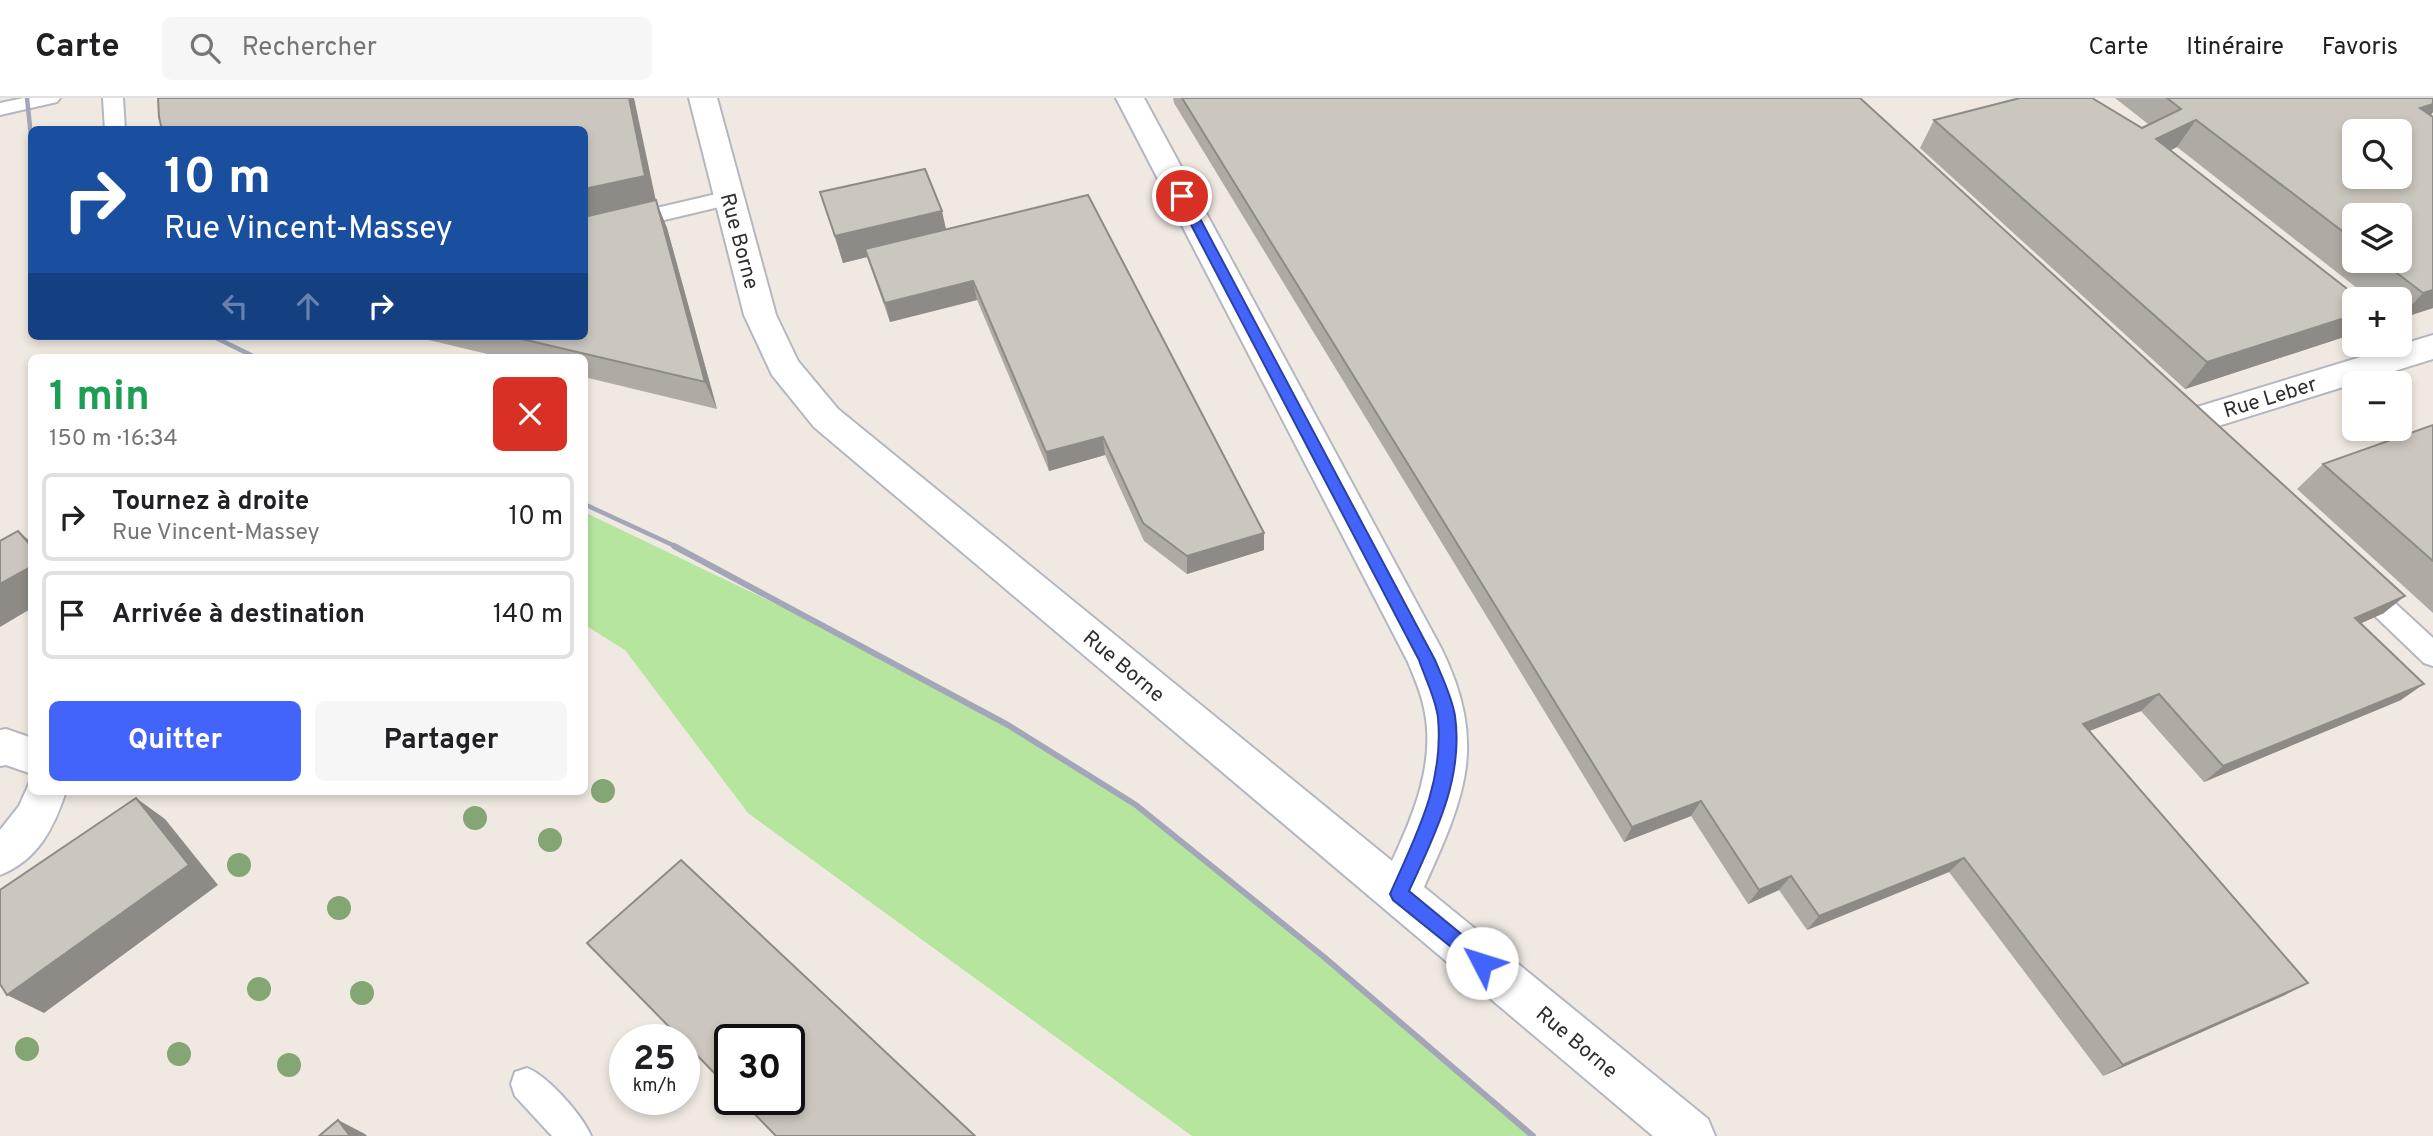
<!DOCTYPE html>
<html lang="fr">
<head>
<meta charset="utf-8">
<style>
	:root { --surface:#fff; --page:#f6f6f6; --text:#202124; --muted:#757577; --line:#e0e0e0; --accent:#4264fb }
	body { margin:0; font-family:Overpass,sans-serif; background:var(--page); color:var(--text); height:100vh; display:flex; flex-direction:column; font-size:26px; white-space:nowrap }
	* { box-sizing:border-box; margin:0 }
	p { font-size:23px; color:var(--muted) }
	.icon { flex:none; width:38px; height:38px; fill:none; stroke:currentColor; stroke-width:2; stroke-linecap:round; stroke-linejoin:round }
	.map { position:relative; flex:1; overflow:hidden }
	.side { position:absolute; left:28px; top:256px; width:560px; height:441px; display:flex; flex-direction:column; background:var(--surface); border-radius:10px; box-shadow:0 4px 10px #0003 }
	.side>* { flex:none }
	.guide { position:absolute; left:28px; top:28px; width:560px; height:214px; border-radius:10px; box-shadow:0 4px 10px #0003; background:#1a4fa0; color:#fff; overflow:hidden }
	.buttons { position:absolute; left:2342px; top:21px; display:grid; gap:14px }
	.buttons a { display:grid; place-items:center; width:70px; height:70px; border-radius:10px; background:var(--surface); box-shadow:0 4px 10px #0003; font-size:35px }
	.speed { position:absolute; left:609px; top:926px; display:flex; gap:14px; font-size:35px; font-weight:700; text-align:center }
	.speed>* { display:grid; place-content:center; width:91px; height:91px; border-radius:50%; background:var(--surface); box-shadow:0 4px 10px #0003; line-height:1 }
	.speed small { font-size:18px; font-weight:400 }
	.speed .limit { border:4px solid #111; border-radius:10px; background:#fff; color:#111 }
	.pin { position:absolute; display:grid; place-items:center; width:60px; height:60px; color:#fff; margin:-30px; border:4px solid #fff; border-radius:50%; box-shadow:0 2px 7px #0007 }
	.me { position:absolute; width:77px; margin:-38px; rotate:310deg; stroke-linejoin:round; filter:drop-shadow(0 0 5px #0008) }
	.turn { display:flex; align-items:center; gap:24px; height:147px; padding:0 21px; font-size:32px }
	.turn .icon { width:91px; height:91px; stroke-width:2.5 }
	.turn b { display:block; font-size:49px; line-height:60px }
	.lanes { display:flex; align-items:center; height:66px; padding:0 21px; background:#0003; justify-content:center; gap:35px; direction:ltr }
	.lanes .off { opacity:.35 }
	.round { display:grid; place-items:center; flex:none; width:74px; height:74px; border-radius:10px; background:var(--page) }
	.overview { display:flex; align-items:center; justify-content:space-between; height:119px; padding:0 21px }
	h1 { font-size:42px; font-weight:700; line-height:52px; color:#1e9e55 }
	.cta { display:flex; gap:14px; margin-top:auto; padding:14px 21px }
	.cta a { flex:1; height:80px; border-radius:10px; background:var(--accent); color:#fff; font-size:28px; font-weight:700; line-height:80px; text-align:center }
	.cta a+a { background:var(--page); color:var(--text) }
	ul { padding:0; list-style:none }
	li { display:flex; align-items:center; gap:21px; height:88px; margin:0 14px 10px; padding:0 7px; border:4px solid var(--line); border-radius:10px }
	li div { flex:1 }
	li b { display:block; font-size:26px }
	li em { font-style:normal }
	header { display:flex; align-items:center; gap:42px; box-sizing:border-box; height:98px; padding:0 35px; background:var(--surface); border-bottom:2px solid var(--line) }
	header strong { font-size:33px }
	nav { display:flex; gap:38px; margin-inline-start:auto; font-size:24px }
	.search { width:490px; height:63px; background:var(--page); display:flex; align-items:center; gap:18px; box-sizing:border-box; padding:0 24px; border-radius:10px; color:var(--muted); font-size:26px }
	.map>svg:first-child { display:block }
	.green { fill:#b6e59e }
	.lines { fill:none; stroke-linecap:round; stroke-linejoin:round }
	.lane-casing { stroke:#b4b7c1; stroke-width:4 }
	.street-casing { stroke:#b4b7c1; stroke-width:4 }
	.lane { fill:#fff; fill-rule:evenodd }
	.street { fill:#fff; fill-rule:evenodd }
	.rail-far1 { stroke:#a3a6b8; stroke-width:4.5 }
	.rail { stroke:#a3a6b8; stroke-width:6 }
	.tree { fill:#84a574 }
	.wall { fill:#afaba4; fill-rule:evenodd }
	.shaded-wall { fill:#8e8b86 }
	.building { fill:#cbc7bf; stroke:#8e8b86; stroke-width:2; fill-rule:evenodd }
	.route { fill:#4264fb; stroke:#2b41a3; stroke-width:2 }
	.labels { text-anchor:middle; stroke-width:5; stroke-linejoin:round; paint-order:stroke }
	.street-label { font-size:21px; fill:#2e2e2e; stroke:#fff }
</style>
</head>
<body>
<header>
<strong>Carte</strong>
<div class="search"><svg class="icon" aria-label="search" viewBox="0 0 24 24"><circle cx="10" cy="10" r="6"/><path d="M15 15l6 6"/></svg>Rechercher</div>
<nav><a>Carte</a><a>Itinéraire</a><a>Favoris</a></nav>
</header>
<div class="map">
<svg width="2433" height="1038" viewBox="0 0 2433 1038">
	<rect width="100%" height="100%" fill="#efe9e1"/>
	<path class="green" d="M584,414l286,137 138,76 128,80 188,152 209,179h-341l-444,-323 -123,-163 -40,-25z"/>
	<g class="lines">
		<defs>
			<g id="lane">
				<path d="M24,0h36l-3,4 -57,13v-12z"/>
				<path d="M103,0h20l2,32h-20z"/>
				<path d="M729,93l7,2 3,5 -3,5 -152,36v-14z"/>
				<path d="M2361,479l9,3 63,58v28l-9,-3 -72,-69 -4,-7 4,-7z"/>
				<path d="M527,970c21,8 55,47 64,68h-39l-37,-40 -4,-12 4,-12z"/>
			</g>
			<g id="street">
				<path d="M689,0h28l59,217 22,46 40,48 554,452c22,-47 44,-100 32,-153 -3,-16 -10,-31 -16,-46l-292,-564h28l297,550c47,96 24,148 -17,239l284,232 7,17h-62l-839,-709 -42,-52 -28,-60z"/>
				<path d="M2433,237v24l-247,77 -12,-4 -5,-9 5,-9z"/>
				<path d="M6,631l26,9v36l-26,-9 -6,1v-36z"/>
				<path d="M32,679v14h34c-12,37 -28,69 -66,84v-45l19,-24z"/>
			</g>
		</defs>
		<use href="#lane" class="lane-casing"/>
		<use href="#street" class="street-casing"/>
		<use href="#lane" class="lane"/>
		<use href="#street" class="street"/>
		<g class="rail-far1">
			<path d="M27,0l5,48"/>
			<path d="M212,238l43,21"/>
			<path d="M584,406l93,43"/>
		</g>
		<path class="rail" d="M674,448l334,179 128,80 188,152 209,179"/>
	</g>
	<g class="tree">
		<circle cx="603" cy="693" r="12"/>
		<circle cx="475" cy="720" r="12"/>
		<circle cx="550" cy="742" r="12"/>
		<circle cx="239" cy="767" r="12"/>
		<circle cx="339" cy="810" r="12"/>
		<circle cx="259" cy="891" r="12"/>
		<circle cx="362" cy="895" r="12"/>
		<circle cx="27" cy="951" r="12"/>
		<circle cx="179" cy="956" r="12"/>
		<circle cx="289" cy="967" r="12"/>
	</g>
	<g class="wall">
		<path d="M1173,0h687l524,515 -23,10 40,77 -197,82 -63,-71 -52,20 196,264 -182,81 -154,-204 -142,58 -28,-40 -31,14 -57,-88 -67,26 -450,-739z"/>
		<path d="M2115,0h318v14l-2,3 2,2v191l-34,11v-20h-28l-194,-152 -6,3 183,149v30l-7,7 -162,53 -265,-241 14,-28 208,8 6,-4zM2354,117l45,46h-45z"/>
		<path d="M820,94l126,38 318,320 -77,24 -43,-33 -39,-86 -56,16 -72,-171 -87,22 -23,-65 -24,6z"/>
		<path d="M656,103l11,27 50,181 -133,-32v-20h-84l-88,-21h172z"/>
		<path d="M2433,327v188l-136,-124 26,-25z"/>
	</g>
	<g class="shaded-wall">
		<path d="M629,0h5l22,103 11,27 50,181 -12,-27 -121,-163v-30z"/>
		<path d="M2433,6v8l-14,17 1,-21z"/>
		<path d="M2196,22l-19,27 -39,19 18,-27z"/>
		<path d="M942,113l6,27 -83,11 2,8 -24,6 -8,-27z"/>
		<path d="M973,183l4,19 -87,22 -5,-19z"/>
		<path d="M2433,192v18l-34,11 24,-26z"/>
		<path d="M2354,217v14l-7,7 -162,53 22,-27z"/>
		<path d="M1103,339l2,18 -56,16 -3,-19z"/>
		<path d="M18,433l14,12v4z"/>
		<path d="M1264,435v17l-77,24v-18z"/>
		<path d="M32,468v42l-32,19v-43z"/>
		<path d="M2405,498l-21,17 -49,22 20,-17z"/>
		<path d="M2424,586l-23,16 -197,82 19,-16z"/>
		<path d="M2159,596l-18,17 -75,29 17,-16z"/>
		<path d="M136,700l29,21 53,66 -174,128 -37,-18z"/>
		<path d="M1701,703l-10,15 -67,26 8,-15z"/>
		<path d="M1964,760l-15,14 -142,58 12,-14z"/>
		<path d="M1791,778l-12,14 -31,14 11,-14z"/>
		<path d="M2308,885l-23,12 -182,81 20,-11z"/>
		<path d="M338,1022l27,14 2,2h-17z"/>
	</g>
	<g class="building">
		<path d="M158,0h471l16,78 -61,13v-59h-422l-3,-13z"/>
		<path d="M1182,0h678l545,498 -50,22 69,66 -201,82 -64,-72 -76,30 225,259 -185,82 -159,-207 -145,58 -28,-40 -32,14 -58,-89 -69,26z"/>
		<path d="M2020,0h72l50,30 39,-19 -14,-11h266v6l-13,4 13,9v173l-10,3 -42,-32h18v-46h-45v25l-158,-120 -40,19 204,160h-6v16l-147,47 -273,-242zM2354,33h45v46h-45z"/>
		<path d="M925,71l17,42 -107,25 -15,-44z"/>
		<path d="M1088,97l176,338 -77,23 -44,-33 -40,-86 -57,15 -73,-171 -88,22 -20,-54z"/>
		<path d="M656,102l49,182 -196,-46h75v-119z"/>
		<path d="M2433,327v136l-110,-97z"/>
		<path d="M18,433l14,16v19l-32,18v-43z"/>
		<path d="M136,700l53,67 -182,130 -7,-11v-94z"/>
		<path d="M681,762l294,276h-199l-36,-37h49v-59h-59v49l-46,-47v-2h-2l-95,-97z"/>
		<path d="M338,1022l12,16h-31z"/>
	</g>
	<path class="route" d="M1182,94l6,4 247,464c7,17 17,37 20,56 9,63 -21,120 -46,175l80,66 3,6 -3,7 -7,2 -89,-72 -3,-6c26,-59 54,-110 48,-176 -2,-19 -13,-40 -19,-58l-243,-464z"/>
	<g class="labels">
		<g class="street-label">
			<text transform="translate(740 143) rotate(75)" y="7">Rue Borne</text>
			<text transform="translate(2270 299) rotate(-17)" y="7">Rue Leber</text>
			<text transform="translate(1124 568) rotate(40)" y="7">Rue Borne</text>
			<text transform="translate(1577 944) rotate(40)" y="7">Rue Borne</text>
		</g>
	</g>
</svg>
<div class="buttons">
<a><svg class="icon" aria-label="search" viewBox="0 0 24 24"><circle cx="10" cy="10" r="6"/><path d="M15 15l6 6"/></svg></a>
<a><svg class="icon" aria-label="layers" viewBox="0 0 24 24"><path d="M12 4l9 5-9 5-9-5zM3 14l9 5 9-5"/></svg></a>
<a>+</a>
<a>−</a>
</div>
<div class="speed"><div>25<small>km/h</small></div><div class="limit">30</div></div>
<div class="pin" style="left:1182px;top:98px;background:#d93025"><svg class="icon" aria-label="arrive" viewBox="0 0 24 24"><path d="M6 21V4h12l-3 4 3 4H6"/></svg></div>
<svg class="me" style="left:1482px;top:865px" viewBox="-20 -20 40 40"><circle r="19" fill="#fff"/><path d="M0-13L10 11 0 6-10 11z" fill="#4264fb"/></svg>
<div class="guide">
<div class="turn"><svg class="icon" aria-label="right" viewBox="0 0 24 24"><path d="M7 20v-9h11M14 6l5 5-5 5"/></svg><div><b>10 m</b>Rue Vincent-Massey</div></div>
<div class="lanes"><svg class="icon off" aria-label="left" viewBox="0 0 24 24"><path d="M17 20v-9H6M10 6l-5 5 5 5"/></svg><svg class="icon off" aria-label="ahead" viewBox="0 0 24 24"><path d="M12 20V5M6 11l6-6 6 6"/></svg><svg class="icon" aria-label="right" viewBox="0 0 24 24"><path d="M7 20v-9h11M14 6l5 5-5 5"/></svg></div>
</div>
<section class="side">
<div class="overview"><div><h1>1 min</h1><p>150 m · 16:34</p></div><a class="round" style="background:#d93025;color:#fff"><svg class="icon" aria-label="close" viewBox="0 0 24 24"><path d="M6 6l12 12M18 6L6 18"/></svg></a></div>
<ul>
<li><svg class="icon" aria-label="right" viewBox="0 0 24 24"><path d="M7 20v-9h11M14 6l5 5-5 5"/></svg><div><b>Tournez à droite</b><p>Rue Vincent-Massey</p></div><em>10 m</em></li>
<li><svg class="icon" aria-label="arrive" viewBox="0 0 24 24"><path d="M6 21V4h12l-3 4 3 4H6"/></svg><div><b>Arrivée à destination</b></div><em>140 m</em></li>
</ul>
<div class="cta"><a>Quitter</a><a>Partager</a></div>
</section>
</div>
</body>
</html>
